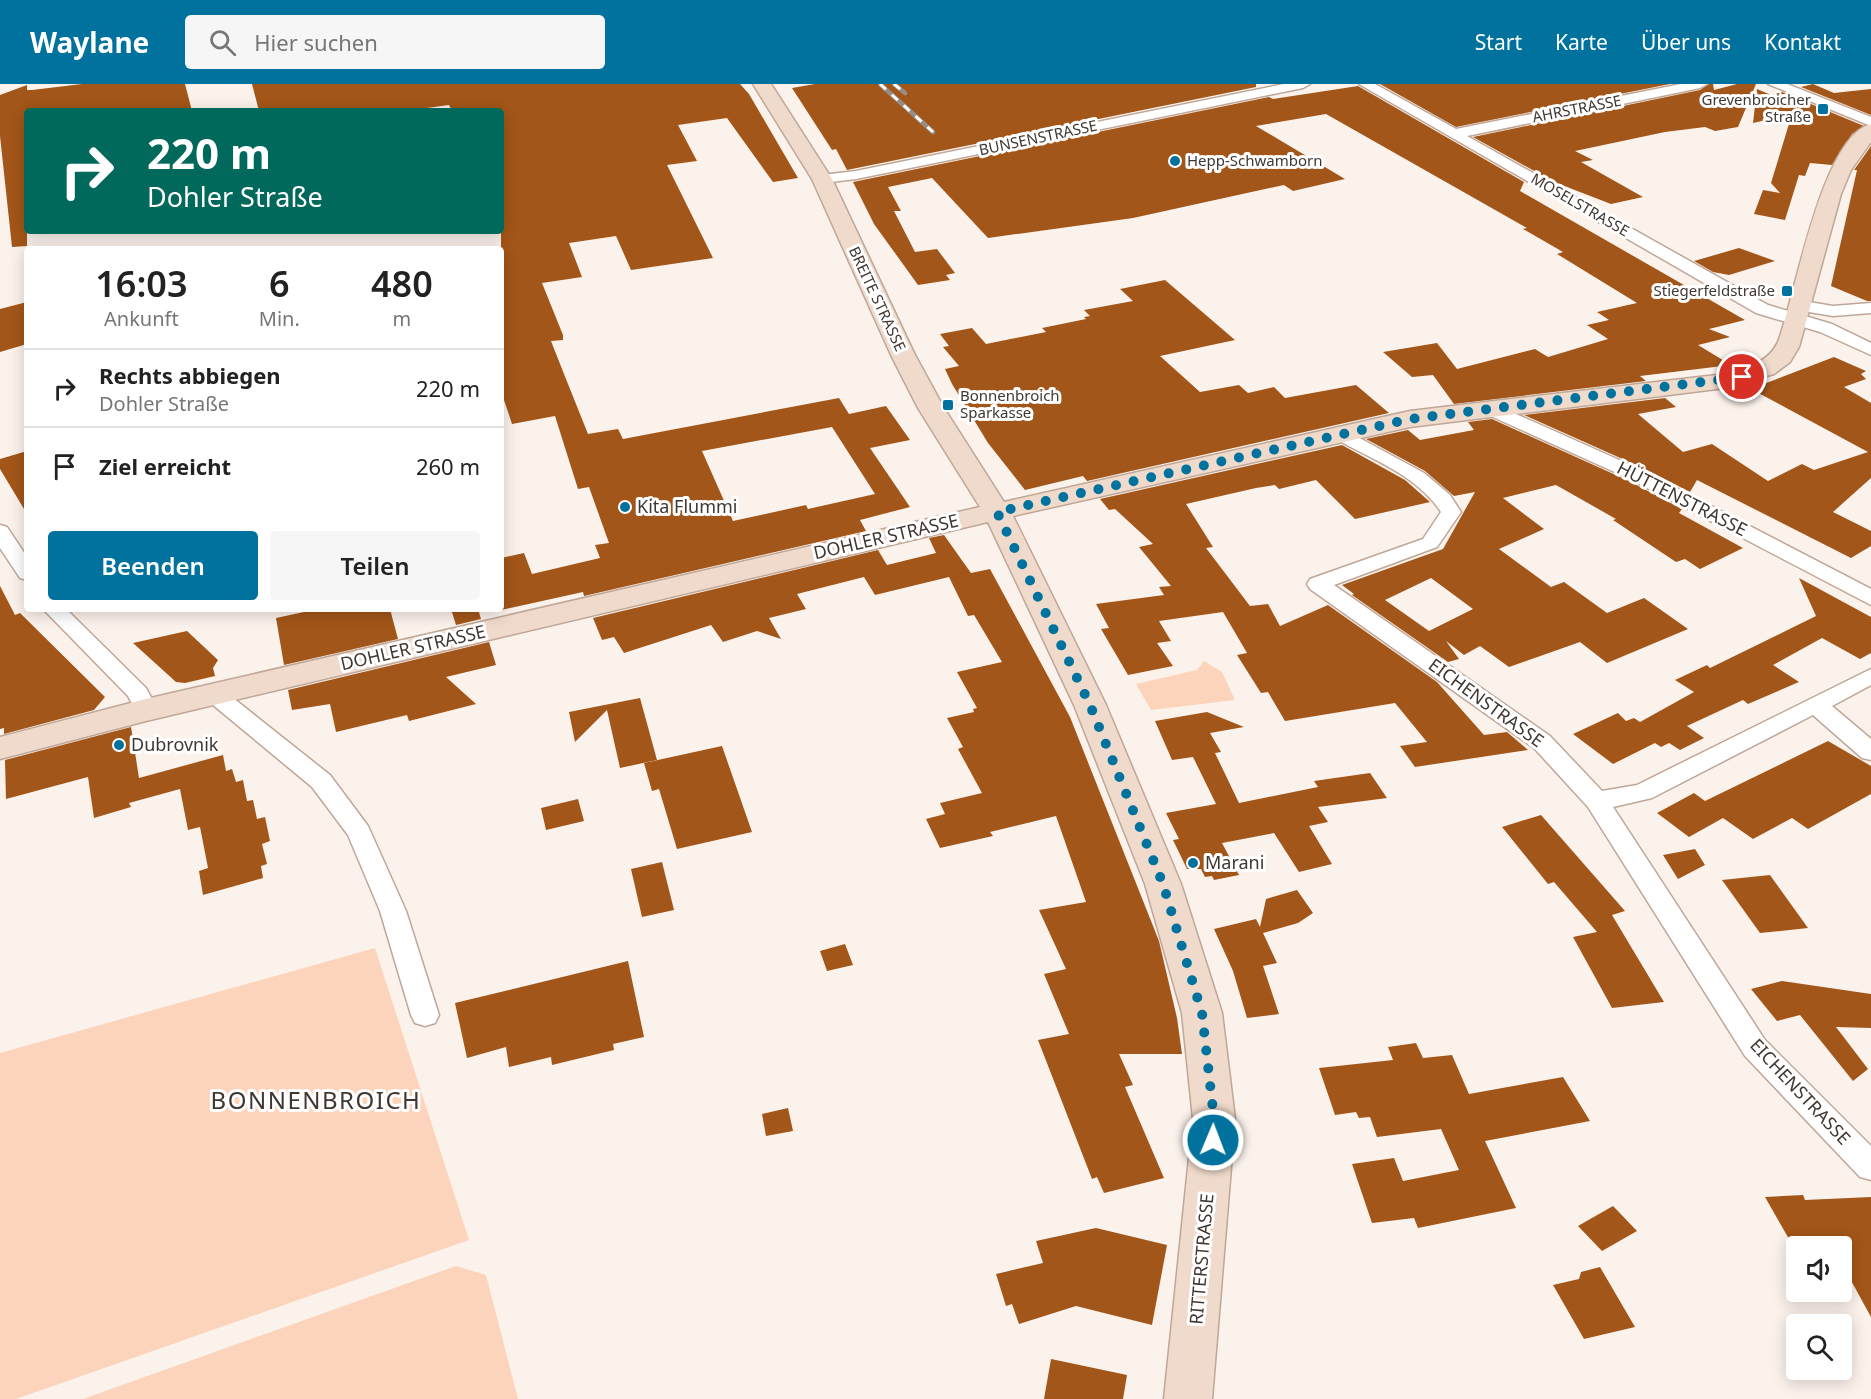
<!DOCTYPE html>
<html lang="de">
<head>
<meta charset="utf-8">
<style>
	:root { --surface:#fff; --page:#f6f6f6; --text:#222; --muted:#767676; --line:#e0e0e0; --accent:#01729d }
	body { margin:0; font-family:"Noto Sans",sans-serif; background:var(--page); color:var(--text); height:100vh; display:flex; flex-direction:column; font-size:22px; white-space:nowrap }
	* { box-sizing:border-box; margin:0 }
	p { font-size:20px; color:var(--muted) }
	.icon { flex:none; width:33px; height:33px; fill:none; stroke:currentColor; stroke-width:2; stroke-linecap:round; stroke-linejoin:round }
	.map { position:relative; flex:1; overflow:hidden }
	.side { position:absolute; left:24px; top:162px; width:480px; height:366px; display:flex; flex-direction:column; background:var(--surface); border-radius:6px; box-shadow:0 3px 15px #0003 }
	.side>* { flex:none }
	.guide { position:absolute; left:24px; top:24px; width:480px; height:126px; border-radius:6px; box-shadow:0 3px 15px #0003; background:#00695c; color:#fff; overflow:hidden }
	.controls { position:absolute; left:1786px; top:1152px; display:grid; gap:12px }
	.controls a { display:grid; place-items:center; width:66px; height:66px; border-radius:6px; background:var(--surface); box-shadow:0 3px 15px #0003; font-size:30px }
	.pin { position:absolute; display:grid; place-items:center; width:51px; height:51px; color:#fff; margin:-26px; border:3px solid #fff; border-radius:50%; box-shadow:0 2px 6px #0007 }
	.me { position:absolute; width:66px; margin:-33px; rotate:1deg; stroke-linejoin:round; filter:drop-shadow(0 0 4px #0008) }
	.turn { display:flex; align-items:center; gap:21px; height:126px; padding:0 24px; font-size:27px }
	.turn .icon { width:78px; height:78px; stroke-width:2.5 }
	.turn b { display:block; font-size:42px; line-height:51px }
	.eta { display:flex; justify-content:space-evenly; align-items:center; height:102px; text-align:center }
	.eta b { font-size:36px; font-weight:600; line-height:42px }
	.action { display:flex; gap:12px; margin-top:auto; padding:12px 24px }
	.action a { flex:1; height:69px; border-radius:6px; background:var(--accent); color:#fff; font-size:24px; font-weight:600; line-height:69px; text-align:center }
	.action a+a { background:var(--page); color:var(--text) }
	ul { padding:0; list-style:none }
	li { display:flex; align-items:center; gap:18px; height:78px; padding:0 24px; border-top:2px solid var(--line) }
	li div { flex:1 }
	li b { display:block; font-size:22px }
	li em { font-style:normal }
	header { display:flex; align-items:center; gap:36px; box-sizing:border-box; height:84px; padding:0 30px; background:var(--accent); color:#fff }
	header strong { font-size:28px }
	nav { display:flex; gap:33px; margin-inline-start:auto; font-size:21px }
	.search { width:420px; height:54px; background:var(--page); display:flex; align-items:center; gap:15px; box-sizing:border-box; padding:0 21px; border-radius:6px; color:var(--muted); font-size:22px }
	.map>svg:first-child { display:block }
	.green { fill:#fcd4bb }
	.building { fill:#a35619; fill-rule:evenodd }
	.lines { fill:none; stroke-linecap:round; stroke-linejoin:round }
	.street-casing { stroke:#bfa798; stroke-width:3 }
	.secondary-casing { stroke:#bfa798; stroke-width:3 }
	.street { fill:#fff; fill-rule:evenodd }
	.secondary { fill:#efdacb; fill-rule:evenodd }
	.rail-casing { stroke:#978d87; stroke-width:4.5 }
	.rail { stroke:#fff; stroke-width:3; stroke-dasharray:8; stroke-linecap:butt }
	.route { stroke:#01729d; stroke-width:10; stroke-dasharray:0 18 }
	.poi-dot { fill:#01729d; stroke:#fff; stroke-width:2 }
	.labels { text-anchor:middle; stroke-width:6; stroke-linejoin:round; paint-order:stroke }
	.far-poi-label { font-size:15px; fill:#413731; stroke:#fff; text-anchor:end }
	.far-street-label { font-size:15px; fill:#413731; stroke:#fff }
	.street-label { font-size:18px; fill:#413731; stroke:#fff }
	.poi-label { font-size:18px; fill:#413731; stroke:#fff; text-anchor:start }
	.near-neighbourhood-label { font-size:24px; letter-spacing:1.5px; fill:#413731; stroke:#fff }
</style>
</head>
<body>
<header>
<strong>Waylane</strong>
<div class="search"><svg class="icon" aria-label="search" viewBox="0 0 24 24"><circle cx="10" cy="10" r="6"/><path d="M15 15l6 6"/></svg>Hier suchen</div>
<nav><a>Start</a><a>Karte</a><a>Über uns</a><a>Kontakt</a></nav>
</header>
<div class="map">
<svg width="1871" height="1315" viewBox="0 0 1871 1315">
	<rect width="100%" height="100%" fill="#fcf2ec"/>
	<g class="green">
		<path d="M1204,577l18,11 13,28 -84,10 -15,-26 61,-14z"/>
		<path d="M375,864l94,292 -453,159h-16v-346z"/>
		<path d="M456,1182l30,9 32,124h-435z"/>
	</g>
	<g class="building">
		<path d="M82,0h103l7,27h-165v135l-15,1 -12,-111v-41l27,-10v5h5z"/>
		<path d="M252,0h488l9,10 49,84 -25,4 -46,-64 -49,7 19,36 -30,4 46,93 -82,12 -15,-34 -47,7 13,34 -40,6 21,52v5l-12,1 13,33 24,60 30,-5 5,10 216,-41 10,16 37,-8 24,34 -40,8 40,59 -50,13 6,11 -282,65 -1,-4 -82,18v-52l23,-5 8,21 68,-16 -5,-13 14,-2 -20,-56 -11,2 -23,-73 -43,8 -11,-33v-280h-49l-3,-6 -44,6h-146zM832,343l43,67 -67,15 -2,-4 -73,16 -31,-70z"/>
		<path d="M815,0h441v3l-409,83 -11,-21 -4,1 -40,-62z"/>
		<path d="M1380,0h290l-214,43z"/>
		<path d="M1709,0h4l1,6 23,-6h19l-18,43 -23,4 -10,-4 -40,5 -90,19 18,9 -12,2 62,35 -32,7 -57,-22 -81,-45 227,-47z"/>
		<path d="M1813,0l21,9 37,-4v26l-70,-28z"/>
		<path d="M1358,2l166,96 -4,9 225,129 -36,9 21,8 -32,8 33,20 -91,11 6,5 -192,23 -21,-29 -21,2 -29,-25 54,-9 20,26 78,-20 13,8 60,-18 -21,-14 22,-5 -12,-8 40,-9 -80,-49 6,-2 -40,-23 4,-1 -201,-114 -70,12 89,53 -52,12 -9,-6 -151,33 -145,20 -56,-60 -44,9 13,24h-7l21,41 22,-3 18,24 -9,2 4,5 -32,5 -44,-61 -21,-42 416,-85 4,2z"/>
		<path d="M1757,5l14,6 11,-3 82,34 -12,8 -20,31 -22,-2 -5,13 -6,-1 -14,45 -31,-6 9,-24 17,3 -9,-10 21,-69 -39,9z"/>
		<path d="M1871,62v155h-4l-36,-15 26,-116h-3z"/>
		<path d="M1739,164l36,13 -46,14 -16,-3 -19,-11z"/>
		<path d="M1165,196l70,60 -75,16 40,36 39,-7 9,8 26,-6 11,11 71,-13 33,28 -302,68 -4,-5 -58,14 -37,-47 -36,-59 -7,-15 14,-3 -16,-19 6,-1 -9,-12 32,-6 14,16 60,-12 -4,-4 44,-9 -2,-2 6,-1 -6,-6 49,-9 -13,-12z"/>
		<path d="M27,218v42l-27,8v-43z"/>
		<path d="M1834,273l32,14 -5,3 5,5 -22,8 27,16v75l-38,34 38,19v15l-20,12 -154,-78 -7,12 -45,-23 -121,-54 141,-17 11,9 -38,7 45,38 29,-8 56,37 34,-17 12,6 54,-18 -117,-63z"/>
		<path d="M1492,335l137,62 53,28 -3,4 64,35 -43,21 -15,-10 -9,3 -63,-42 3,-1 -60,-34 -53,13 41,31 -45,20 52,38 13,-5 43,31 37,-15 44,31 -81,34 -27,-21 -71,25 -29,-21 -16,9 -18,-14 13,18 -11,3 -96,-67 2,-1 -12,-9 101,-36 32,-57 -21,4 -29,-25 -59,-32 42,-9 12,10 54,-10 -6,-8zM1431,494l42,31 -44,22 -44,-31z"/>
		<path d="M1342,361l63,35 25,22 -75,17 -39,-39 -37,9 -4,-4 -19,3 -70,16 27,43 -7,1 44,58 18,-2 12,22 48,-21 109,77 47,53 23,-3 21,18 -113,17 -15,-21 27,-4 -32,-39 -110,18 -17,-29 -7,1 -24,-38 10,-2 -24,-41 -64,9 12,20 -14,2 16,23 -45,9 -27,-46 8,-1 -13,-24 68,-9 -5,-8 12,-1 -32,-39 14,-3 -38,-35 -6,1 -9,-11z"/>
		<path d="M27,367v63l-27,-45v-10z"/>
		<path d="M944,451l27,38 19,-4 80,148 89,224 18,77 5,36h-63l14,31 -8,2 39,91 -60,15 -7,-16 -5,2 -54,-139 31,-6 -25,-60 22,-5 -27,-59 47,-8 -30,-86 -66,16 3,4 -53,12 -14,-29 19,-5 -5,-11 42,-10 -24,-44 5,-2 -16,-29 27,-6 -1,-3 4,-1 -20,-36 45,-10 -28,-47 -6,1 -19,-39 -74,18 -11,-18 -67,17 9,15 -37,9 12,21 -24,-8 -34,11 -12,-17 -87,28 -10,-16 -12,3 -9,-22 285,-68 9,15 49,-12 -7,-15z"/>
		<path d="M1799,494l72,39v36l-11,6 -38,-21 -49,27 26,17 -51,22 -5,-4 -56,26 17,12 -24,12 -11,-7 -8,4 -6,-4 -42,21 -40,-30 45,-21 8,8 8,-3 6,4 54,-30 -19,-12 32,-15 3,3 106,-52z"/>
		<path d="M0,502l15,29 5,-2 85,84 -11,13 -90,24v-6l-4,1z"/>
		<path d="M318,525h72l8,30 -114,26 -8,-47z"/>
		<path d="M451,525h27l3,10 -25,6z"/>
		<path d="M187,547l31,29 -5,8 2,8 -30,7 -9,-1 -43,-39z"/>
		<path d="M489,558l7,23 -50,12 30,27 -67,17 -2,-6 -71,17 -6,-28 -38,6 -4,-20z"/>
		<path d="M640,614l17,62 -37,8 -13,-58 -32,32 -6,-30z"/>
		<path d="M1207,628l37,15 -34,6 11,19 -6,1 24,50 79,-16 -4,-6 56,-8 17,25 -69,9 10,15 -19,4 23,38 -33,8 -25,-39 -52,10 17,32 -25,5 -2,-4 -7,1 -4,-8h-14l-14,-29 6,-1 -13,-26 50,-9 -23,-47 -21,3 -17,-39z"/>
		<path d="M131,643l8,51 84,-23 3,16 6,-2 4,13 7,-2 4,21 6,-1 4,19 8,-2 5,24 -8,3 5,20 -6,2 2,12 -60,17 -4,-24 9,-3 -8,-41 -12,3 -8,-41 -51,14 2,4 -37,11 -6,-41 -82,22 -1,-39z"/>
		<path d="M1828,657l43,25v28l-63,35 -16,-11 -39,21 -30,-21 -34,19 -32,-24 37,-20 11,8z"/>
		<path d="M722,662l30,86 -75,17 -18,-60 -7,2 -8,-28z"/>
		<path d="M578,715l6,22 -38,9 -5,-22z"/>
		<path d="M1541,731l84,96 -13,4 52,87 -52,6 -39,-71 24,-5 -43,-50 -6,2 -46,-57z"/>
		<path d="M1695,765l10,16 -27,14 -15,-24z"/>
		<path d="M662,778l12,48 -32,7 -11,-48z"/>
		<path d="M1770,791l38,53 -48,5 -38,-53z"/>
		<path d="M1297,806l16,23 -15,10 -35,10 14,30 -14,3 16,48 -32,4 -14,-47 -19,-42 42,-10 4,8 6,-28z"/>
		<path d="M845,860l8,21 -26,6 -7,-20z"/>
		<path d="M628,877l16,76 -31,7 1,6 -62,15 -1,-8 -42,10 -3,-20 -39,11 -12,-55z"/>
		<path d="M1782,897l89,13v34l-35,-1 32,42 -15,12 -53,-66 -23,6 -26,-32z"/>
		<path d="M1416,959l7,15 29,-3 17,39 94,-17 27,44 -105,20 31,67 -98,20 -4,-10 -42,5 -20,-59 42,-6 9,23 56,-11 -18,-41 -64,8 -7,-20 -11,1 -3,-6 -21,3 -16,-47 74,-8 -5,-13z"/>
		<path d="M788,1024l5,23 -27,5 -4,-22z"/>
		<path d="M1803,1111l2,5 66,-3v120l-29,-53v-18h-49l-28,-49z"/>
		<path d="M1613,1122l24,25 -35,20 -24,-25z"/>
		<path d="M1096,1144l71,17 -15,80 -76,-19 -57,18 -7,-20 -6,2 -10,-32 47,-11 -7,-22z"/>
		<path d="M1600,1183l35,60 -51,12 -31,-54 26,-6 2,-7z"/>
		<path d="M1051,1275l76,16 -4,24h-79z"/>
	</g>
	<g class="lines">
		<defs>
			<g id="street">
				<path d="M1284,0h26l-7,4 -447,91 -34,4 -7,-4 7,-4 34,-4z"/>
				<path d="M1359,0h16l81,45 225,-45h26l-7,4 -233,48 301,169 64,19 39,19v12l-51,-23 -64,-19z"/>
				<path d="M1768,0h19l84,33v9z"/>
				<path d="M1803,217l30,5 38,-3v10l-38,3 -36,-6 -2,-4 2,-4z"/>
				<path d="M1489,318l155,69 227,118v16l-241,-126 -148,-67 -2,-4 2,-4z"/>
				<path d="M1341,344l83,45 26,22 11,17 -24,35 -103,38 216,151 52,55 35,-6 234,-116v16l-39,21 39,33v21l-9,-2 -49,-43 -161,83 -39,9 152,233 106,106v34l-11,-3 -115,-121 -157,-249 -54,-59 -224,-159 -3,-5 3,-5 113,-40 18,-27c-24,-37 -70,-53 -107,-74l-2,-4 2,-4z"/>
				<path d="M0,441l7,2 20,30v23l-7,-2 -20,-30z"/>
				<path d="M43,525h23l80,79 12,22 -4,5 -8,3 -8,-3 -10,-19z"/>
				<path d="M215,603l8,3 107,85 38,51 38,85 33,104 -4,8 -10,3 -10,-3 -4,-8 -31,-104 -32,-76 -36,-48 -105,-87 -4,-5 4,-5z"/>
			</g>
			<path id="secondary" d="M753,0h18l61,95 83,176 29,53 60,94 406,-91 315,-37c21,-5 43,-11 53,-32 17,-44 43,-205 93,-218v18l-20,28 -10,24 -42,153 -9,15 -16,12 -49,14 -315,39 -397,89 93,189 75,179 41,129 13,106 -23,280h-48l29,-280 -11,-106 -37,-129 -71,-179 -86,-183 -842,199 -146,38v-22l146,-38 834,-192 -62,-99 -27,-53 -79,-176z"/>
		</defs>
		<use href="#street" class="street-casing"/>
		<use href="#secondary" class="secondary-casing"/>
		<use href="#street" class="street"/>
		<use href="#secondary" class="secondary"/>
		<defs>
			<g id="rail">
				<path d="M880,0l53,48"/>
				<path d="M894,0l11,9"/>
			</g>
		</defs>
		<use href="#rail" class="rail-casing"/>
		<use href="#rail" class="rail"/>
	</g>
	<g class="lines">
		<path class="route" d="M1213,1056l1,-21 -12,-106 -39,-129 -73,-179 -93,-193 413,-93 332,-42"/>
	</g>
	<g class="poi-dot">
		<rect x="1817" y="19" width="12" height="12" rx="3"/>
		<circle cx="1175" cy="77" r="6"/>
		<rect x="1781" y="201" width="12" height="12" rx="3"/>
		<rect x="942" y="315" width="12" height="12" rx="3"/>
		<circle cx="625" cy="423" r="6"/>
		<circle cx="119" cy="661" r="6"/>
		<circle cx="1193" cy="779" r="6"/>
	</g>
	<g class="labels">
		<g class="far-poi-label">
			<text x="1811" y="21">Grevenbroicher<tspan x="1811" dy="17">Straße</tspan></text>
			<text x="1187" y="82" text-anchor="start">Hepp-Schwamborn</text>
			<text x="1775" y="212">Stiegerfeldstraße</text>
			<text x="960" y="317" text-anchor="start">Bonnenbroich<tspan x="960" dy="17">Sparkasse</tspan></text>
		</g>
		<g class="far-street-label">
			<text transform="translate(1577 25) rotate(-11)" y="5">AHRSTRASSE</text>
			<text transform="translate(1038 54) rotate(-12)" y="5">BUNSENSTRASSE</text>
			<text transform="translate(1580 121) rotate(30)" y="5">MOSELSTRASSE</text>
			<text transform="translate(877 215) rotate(65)" y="5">BREITE STRASSE</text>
		</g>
		<g class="street-label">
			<text transform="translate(1682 415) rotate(27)" y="6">HÜTTENSTRASSE</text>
			<text transform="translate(886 453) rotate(-13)" y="6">DOHLER STRASSE</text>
			<text transform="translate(413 564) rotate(-13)" y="6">DOHLER STRASSE</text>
			<text transform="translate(1486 619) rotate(36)" y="6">EICHENSTRASSE</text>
			<text transform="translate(1800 1008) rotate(47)" y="6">EICHENSTRASSE</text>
			<text transform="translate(1202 1175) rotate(-85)" y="6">RITTERSTRASSE</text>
		</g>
		<g class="poi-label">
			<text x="637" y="429">Kita Flummi</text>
			<text x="131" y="667">Dubrovnik</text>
			<text x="1205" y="785">Marani</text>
		</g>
		<g class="near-neighbourhood-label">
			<text x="316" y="1025">BONNENBROICH</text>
		</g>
	</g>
</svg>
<div class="controls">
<a><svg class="icon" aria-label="sound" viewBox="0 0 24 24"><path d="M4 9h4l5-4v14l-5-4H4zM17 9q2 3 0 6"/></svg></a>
<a><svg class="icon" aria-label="search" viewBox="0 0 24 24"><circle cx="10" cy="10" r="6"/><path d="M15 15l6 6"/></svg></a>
</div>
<div class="pin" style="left:1742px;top:293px;background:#d93025"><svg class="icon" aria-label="arrive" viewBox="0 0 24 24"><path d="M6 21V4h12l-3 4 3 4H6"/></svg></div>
<svg class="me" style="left:1213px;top:1056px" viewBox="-20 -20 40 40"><circle r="17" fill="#01729d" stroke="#fff" stroke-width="3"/><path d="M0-11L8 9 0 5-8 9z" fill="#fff"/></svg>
<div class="guide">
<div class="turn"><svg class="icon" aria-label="right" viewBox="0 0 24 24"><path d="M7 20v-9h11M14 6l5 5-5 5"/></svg><div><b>220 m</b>Dohler Straße</div></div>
</div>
<section class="side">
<div class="eta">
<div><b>16:03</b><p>Ankunft</p></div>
<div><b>6</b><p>Min.</p></div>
<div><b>480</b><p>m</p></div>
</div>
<ul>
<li><svg class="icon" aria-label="right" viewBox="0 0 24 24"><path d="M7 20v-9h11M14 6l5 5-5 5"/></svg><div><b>Rechts abbiegen</b><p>Dohler Straße</p></div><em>220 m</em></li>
<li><svg class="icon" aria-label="arrive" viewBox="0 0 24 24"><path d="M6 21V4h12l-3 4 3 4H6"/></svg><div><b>Ziel erreicht</b></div><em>260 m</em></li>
</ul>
<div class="action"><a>Beenden</a><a>Teilen</a></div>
</section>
</div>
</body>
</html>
